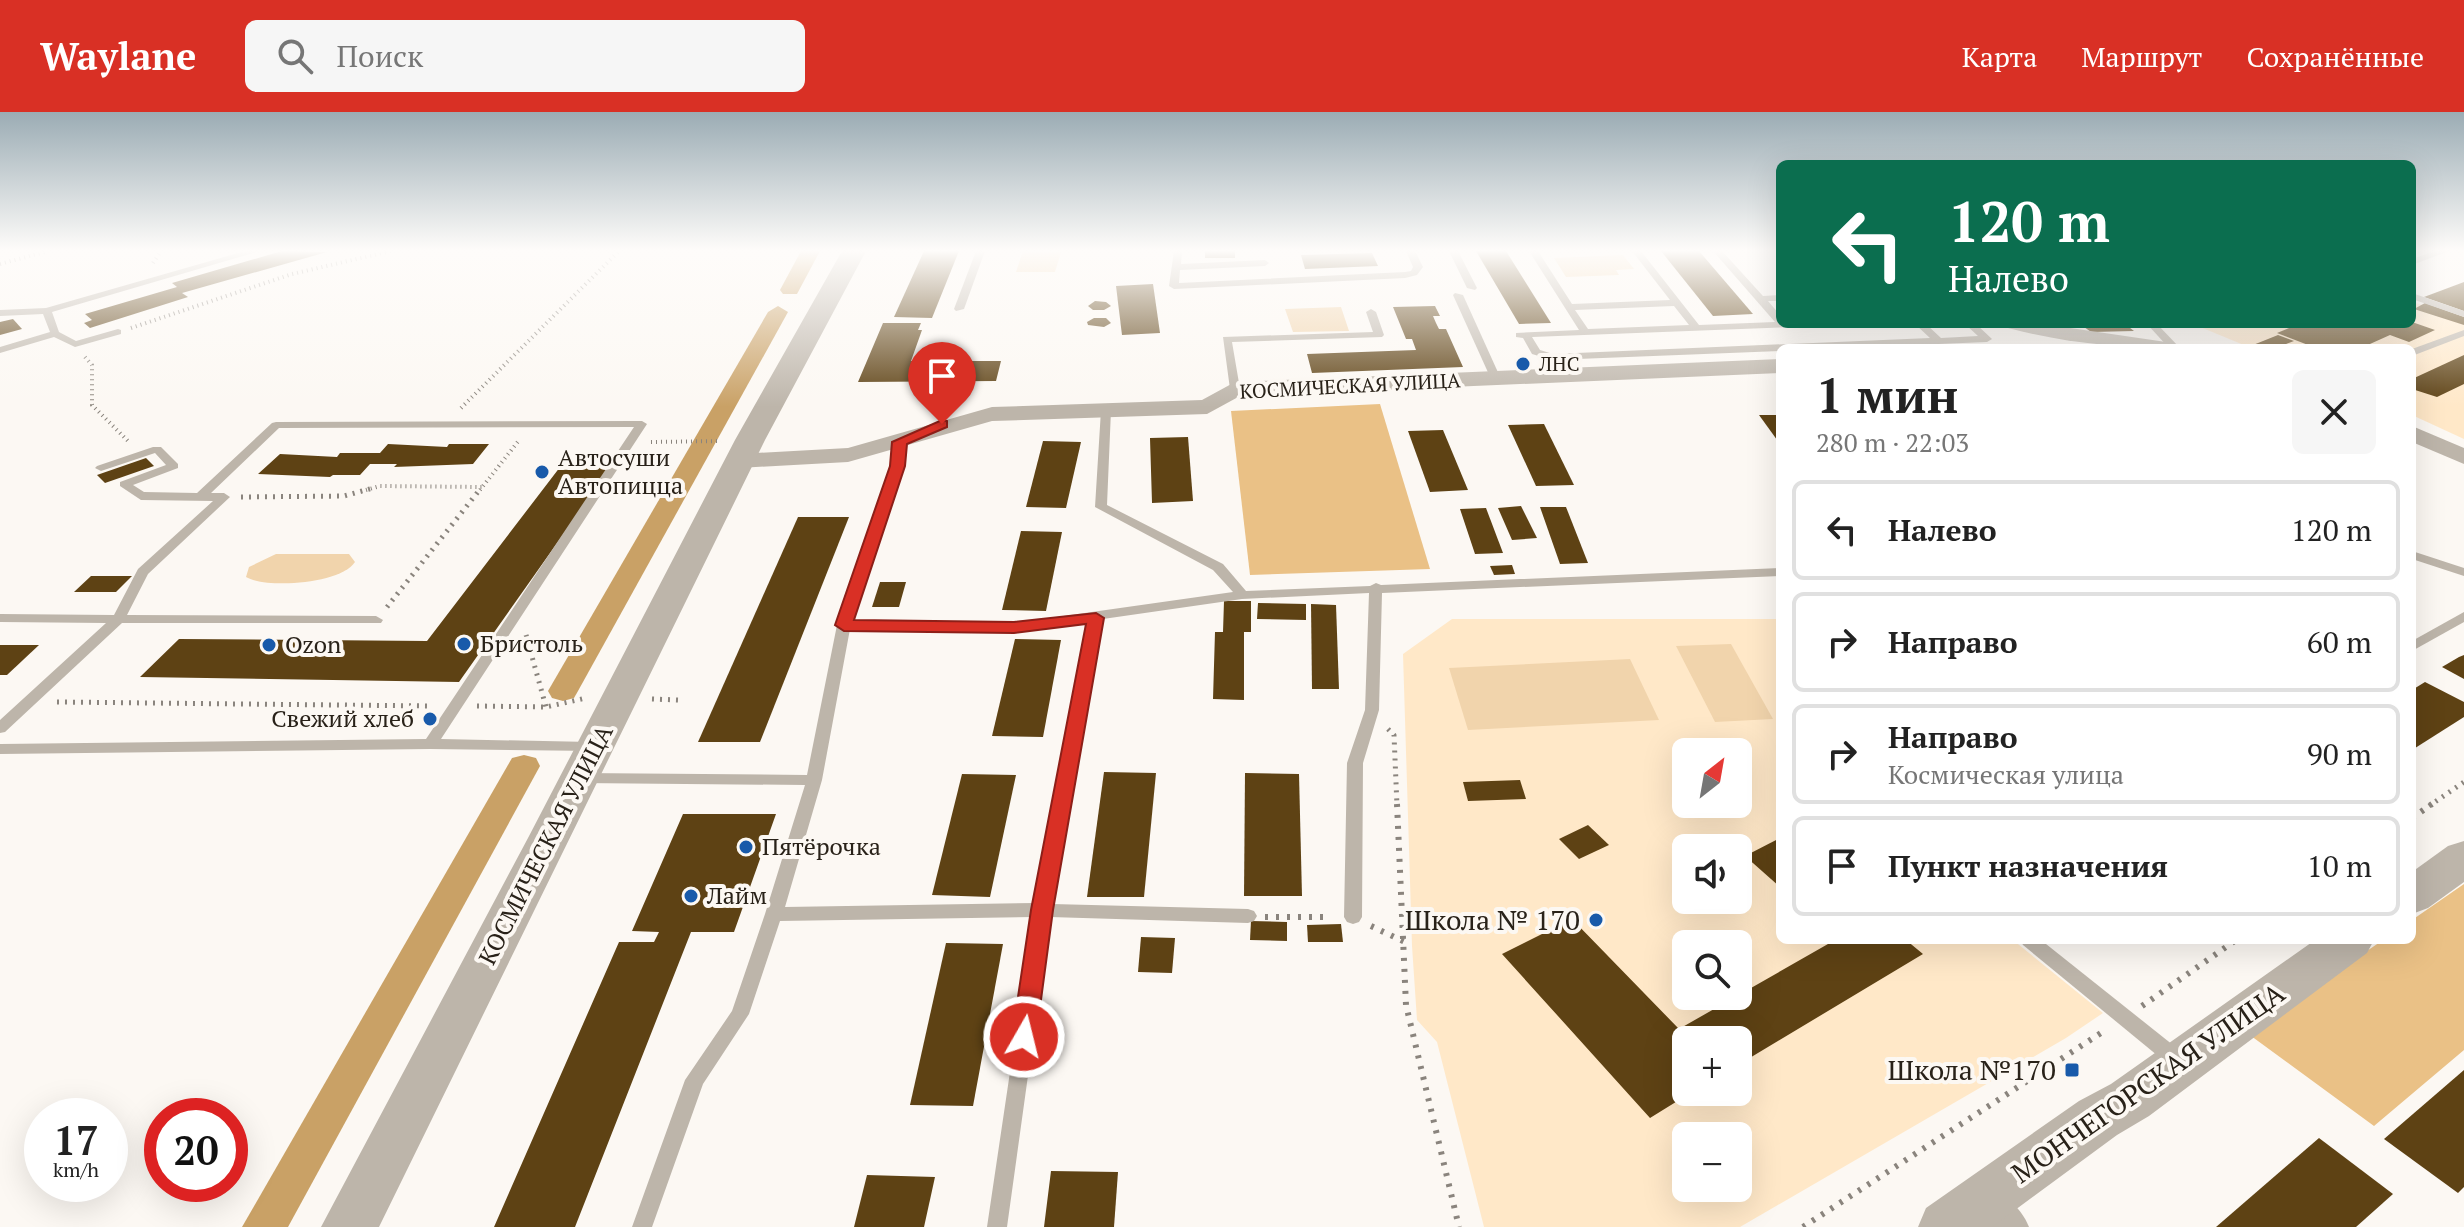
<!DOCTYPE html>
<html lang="ru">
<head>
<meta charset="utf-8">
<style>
	:root { --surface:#fff; --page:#f6f6f6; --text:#222; --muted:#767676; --line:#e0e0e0; --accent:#d93025 }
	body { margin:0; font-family:"PT Serif",serif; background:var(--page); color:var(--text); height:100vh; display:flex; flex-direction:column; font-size:30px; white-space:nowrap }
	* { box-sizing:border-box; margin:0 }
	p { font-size:26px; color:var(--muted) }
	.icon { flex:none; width:44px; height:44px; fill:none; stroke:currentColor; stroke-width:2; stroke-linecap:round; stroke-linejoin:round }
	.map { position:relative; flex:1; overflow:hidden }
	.side { position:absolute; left:1776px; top:232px; width:640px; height:600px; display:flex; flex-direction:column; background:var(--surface); border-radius:12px; box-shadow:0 8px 32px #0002 }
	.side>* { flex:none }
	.guide { position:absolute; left:1776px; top:48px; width:640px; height:168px; border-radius:12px; box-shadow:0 8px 32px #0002; background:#0b6e4f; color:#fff; overflow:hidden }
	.needle { width:52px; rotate:31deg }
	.fabs { position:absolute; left:1672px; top:626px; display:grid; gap:16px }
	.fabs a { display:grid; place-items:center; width:80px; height:80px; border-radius:12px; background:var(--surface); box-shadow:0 8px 32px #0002; font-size:40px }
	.speed { position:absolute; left:24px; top:986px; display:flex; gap:16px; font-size:40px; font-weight:700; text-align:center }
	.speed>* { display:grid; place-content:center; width:104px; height:104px; border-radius:50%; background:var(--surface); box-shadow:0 8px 32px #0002; line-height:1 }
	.speed small { font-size:20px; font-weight:400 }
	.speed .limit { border:12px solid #d22; background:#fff; color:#111 }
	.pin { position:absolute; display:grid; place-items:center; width:68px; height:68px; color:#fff; margin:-82px -34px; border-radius:50% 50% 50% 0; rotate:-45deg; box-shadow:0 0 8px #0007 }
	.pin .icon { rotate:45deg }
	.me { position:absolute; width:88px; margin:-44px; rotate:8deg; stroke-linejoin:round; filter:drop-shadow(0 0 6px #0008) }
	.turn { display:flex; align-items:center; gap:28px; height:168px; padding:0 40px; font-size:36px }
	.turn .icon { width:104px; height:104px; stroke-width:2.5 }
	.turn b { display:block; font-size:56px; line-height:68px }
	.round { display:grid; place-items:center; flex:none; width:84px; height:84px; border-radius:12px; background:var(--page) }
	.head { display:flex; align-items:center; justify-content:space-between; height:136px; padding:0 40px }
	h1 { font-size:48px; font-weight:600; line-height:60px }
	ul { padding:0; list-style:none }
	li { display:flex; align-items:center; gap:24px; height:100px; margin:0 16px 12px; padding:0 24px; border:4px solid var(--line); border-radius:12px }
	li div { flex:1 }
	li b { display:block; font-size:30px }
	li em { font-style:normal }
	header { display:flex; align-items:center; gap:48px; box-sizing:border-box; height:112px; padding:0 40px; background:var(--accent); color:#fff }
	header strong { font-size:38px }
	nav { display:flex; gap:44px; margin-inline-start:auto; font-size:28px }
	.search { width:560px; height:72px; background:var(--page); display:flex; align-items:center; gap:20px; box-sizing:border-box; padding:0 28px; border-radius:12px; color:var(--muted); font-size:30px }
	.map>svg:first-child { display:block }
	.built { fill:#ffe8c8; fill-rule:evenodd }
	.green { fill:#f1d4ac }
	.forest { fill:#eac186 }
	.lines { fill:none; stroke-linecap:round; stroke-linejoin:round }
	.canal { fill:#c9a166; fill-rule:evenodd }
	.building { fill:#5e4214 }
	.path-far2 { stroke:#8a847d; stroke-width:4; stroke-dasharray:1 4; stroke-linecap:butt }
	.path-far1 { stroke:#8a847d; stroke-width:5; stroke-dasharray:2 6; stroke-linecap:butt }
	.path { stroke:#8a847d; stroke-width:6; stroke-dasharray:3 8; stroke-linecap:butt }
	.service { fill:#bdb5aa; fill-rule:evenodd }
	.minor { fill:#bdb5aa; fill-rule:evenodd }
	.tertiary { fill:#bdb5aa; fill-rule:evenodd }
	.route { fill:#d93025; stroke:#8d1f18; stroke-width:2 }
	.poi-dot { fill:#185aaa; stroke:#fcf8f3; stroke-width:3 }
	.labels { text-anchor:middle; stroke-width:8; stroke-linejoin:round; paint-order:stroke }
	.far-poi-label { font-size:20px; fill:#292219; stroke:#fcf8f3; text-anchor:start }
	.far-street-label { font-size:20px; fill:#292219; stroke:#fcf8f3 }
	.poi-label { font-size:24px; fill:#292219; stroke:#fcf8f3; text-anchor:start }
	.street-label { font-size:24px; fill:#292219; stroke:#fcf8f3 }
	.near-poi-label { font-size:28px; fill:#292219; stroke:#fcf8f3; text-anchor:end }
	.near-street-label { font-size:28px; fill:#292219; stroke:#fcf8f3 }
</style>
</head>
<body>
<header>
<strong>Waylane</strong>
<div class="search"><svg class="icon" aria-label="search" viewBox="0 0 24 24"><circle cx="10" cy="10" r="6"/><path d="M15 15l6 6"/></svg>Поиск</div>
<nav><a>Карта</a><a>Маршрут</a><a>Сохранённые</a></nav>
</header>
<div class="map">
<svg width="2464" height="1115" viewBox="0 0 2464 1115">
	<rect width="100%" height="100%" fill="#fcf8f3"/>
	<g class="built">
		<path d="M2412,190l52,15v122l-52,-24v-67h-161l-58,-24h219z"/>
		<path d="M1452,507h328v321h233l90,73 -37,25 -326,189h-256l-47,-185 -20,-22 -5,-74 -9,-292zM1686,640h52v52h-52zM1686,736h52v52h-52zM1686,832h52v52h-52zM1686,928h52v52h-52zM1686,1024h52v52h-52z"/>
	</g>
	<g class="green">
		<path d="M1023,139l38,1 -6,20h-39z"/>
		<path d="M1623,143l11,14 -18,1 3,5 -53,2 -12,-19z"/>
		<path d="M1341,195l8,24 -56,1 -8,-23z"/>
		<path d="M276,442h73l6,8c-14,22 -88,27 -109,15l3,-10z"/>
		<path d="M1731,532l42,75 -58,3 -39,-76z"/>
		<path d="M1630,547l29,61 -191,10 -19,-62z"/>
	</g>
	<g class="forest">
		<path d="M1380,292l50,165 -180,6 -19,-164z"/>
		<path d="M2464,772v166l-90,76 -127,-93 136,-93h29v-20z"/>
	</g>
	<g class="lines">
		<g class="canal">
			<path d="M801,139h19l-23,43h-14l-3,-4z"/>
			<path d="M778,194l10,6 -210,379 -4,7 -11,3 -11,-3 -4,-7 220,-379z"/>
			<path d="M524,643l12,3 4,8 -252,461h-46l270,-469z"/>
		</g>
	</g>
	<g class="building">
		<path d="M282,139l45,1 -145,41 6,4 -98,31 -6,-5 8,-3 -7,-6 92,-27 -5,-4z"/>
		<path d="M924,139h35l-27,67 -38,-1z"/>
		<rect x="1205" y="139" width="30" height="7"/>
		<path d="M1476,139h30l45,72 -32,1z"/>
		<path d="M1661,139h38l54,63 -40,2z"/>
		<path d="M1372,141l6,13 -73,3 -4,-14z"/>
		<path d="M2464,170v29l-40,-14z"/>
		<path d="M1153,172l7,49 -38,2 -6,-49z"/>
		<path d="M1095,189l11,1 5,4 -7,4h-11l-5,-4z"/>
		<path d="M2425,191l39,14v8l-50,-16z"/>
		<path d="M1435,194l5,10h-7l3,7 3,6h7l17,38 -151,6 -5,-19 109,-4 -4,-11h-6l-13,-32z"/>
		<path d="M1094,206h12l5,5 -7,4 -16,-2 -1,-3z"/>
		<path d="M13,207l9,10 -22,6v-13z"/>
		<path d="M2412,210l23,8 -26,12 -19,-7 -29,13h-45l-39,-15 22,-9z"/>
		<path d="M883,211h38l-3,7h4l-11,31h90l-5,20 -138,1z"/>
		<path d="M2080,212h45l9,7 -43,1z"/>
		<path d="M2278,223l16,6 -13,5 6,2 -39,-1z"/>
		<path d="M2464,243v29l-27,13 -25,-8v-10z"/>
		<path d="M1759,303h21v29z"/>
		<path d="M1544,312l30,61 -38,1 -28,-61z"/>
		<path d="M1443,318l25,60 -38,2 -22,-61z"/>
		<path d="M1188,325l5,64 -41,2 -2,-65z"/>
		<path d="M1043,329l38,1 -15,66 -40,-1z"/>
		<path d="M388,332l59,3 2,-3h40l-16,20 -79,3 3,-3h-27l-10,11h-27l-3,2 -72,-3 22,-20 57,3 3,-4h40z"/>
		<path d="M570,342h50l-161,228 -319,-5 39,-38 248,2z"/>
		<path d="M146,346l8,8 -49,17 -8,-8z"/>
		<path d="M1521,394l16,32 -25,2 -14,-32z"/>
		<path d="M1540,395h26l22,56 -28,1z"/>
		<path d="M1486,396l17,45 -28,1 -15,-45z"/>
		<path d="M798,405h51l-89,225h-62z"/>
		<path d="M1021,419l41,1 -16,79 -44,-1z"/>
		<path d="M1512,453l3,9 -21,1 -4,-9z"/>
		<path d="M91,464h41l-16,16h-42z"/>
		<path d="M880,470h26l-7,25h-27z"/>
		<path d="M1224,489h27v31h-7v68l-31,-1 2,-67h8z"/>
		<path d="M1258,491l48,1v16l-49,-1z"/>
		<path d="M1311,492l25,1 3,84h-27z"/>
		<path d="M1015,527l46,1 -18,97 -51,-1z"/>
		<path d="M0,533h39l-32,30h-7z"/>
		<path d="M2464,543v24l-22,-12 17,-10z"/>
		<path d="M2425,570l39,20v15l-52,33v-60z"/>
		<path d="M1104,660l52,1 -12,124h-57z"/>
		<path d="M1245,661l54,1 3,122h-58z"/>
		<path d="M962,662l54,1 -26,122 -58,-2z"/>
		<path d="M1520,668l6,19 -58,2 -5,-19z"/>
		<path d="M683,702h93l-42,118h-43l-116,295h-81l125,-285h35l5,-10 -27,-1z"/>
		<path d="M1588,713l21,20 -30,14 -20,-20z"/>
		<path d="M1780,726v49l-35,-31z"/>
		<path d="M1572,807l107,110 156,-89h71l17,14 -185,111v-25h-52v52h6l-42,26 -148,-164z"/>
		<path d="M1251,809l36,1v19l-37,-1z"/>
		<path d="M1341,812l2,18h-35l-1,-17z"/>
		<path d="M1141,825l34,1 -3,35 -34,-1z"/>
		<path d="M946,831l57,1 -30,162 -63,-1z"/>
		<path d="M2464,958v117l-6,6 -74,-54z"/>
		<path d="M2319,1026l74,56 -37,33h-140z"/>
		<path d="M1051,1059l67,1 -4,55h-70z"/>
		<path d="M867,1063l68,2 -11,50h-70z"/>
	</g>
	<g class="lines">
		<g class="path-far2">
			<path d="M153,151l8,-12"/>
			<path d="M0,152l48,-13"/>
			<path d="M131,216l161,-54 99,-23"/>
			<path d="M85,245l7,8v40l37,37"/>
			<path d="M461,296l158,-157"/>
			<path d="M651,330l70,-1"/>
			<path d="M366,378l14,-4 103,1"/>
			<path d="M480,378l40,-51"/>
		</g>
		<g class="path-far1">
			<path d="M241,385l103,-1 29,-8"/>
			<path d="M387,495l94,-119"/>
			<path d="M526,523l20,72"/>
			<path d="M652,587l26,1"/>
			<path d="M57,590l374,4"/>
			<path d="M477,594l69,1 40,-9"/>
			<path d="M1388,617l6,6 3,71"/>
			<path d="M2429,694l35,-24"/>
		</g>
		<g class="path">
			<path d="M1397,692l9,201 53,222"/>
			<path d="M2412,706l20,-14"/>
			<path d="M1265,805h66"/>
			<path d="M1371,814l34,16"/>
			<path d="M2142,894l94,-66"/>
			<path d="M1803,1115l304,-198"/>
		</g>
		<g class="service">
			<path d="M245,139h15l-208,61 7,20 17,9 42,-12 3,1v4l-46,13 -21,-10 -54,16v-6l50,-15 -7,-18 -43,2v-6l46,-2z"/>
			<path d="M976,139h9l-21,58 -8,2 -2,-2z"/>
			<path d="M1174,139h8l-1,13 84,-4 4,3 -4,3 -85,4 -1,13 226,-11 6,-1 2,-4 -7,-16h9l8,16 -6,8 -12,3 -231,11 -5,-3z"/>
			<path d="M1449,139h9l19,37 -2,2 -8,-2z"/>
			<path d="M1529,139h9l34,53 98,-4 -38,-49h9l58,74 76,-3 -62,-71h9l41,45 17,-1v6h-12l12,14v9h16l-5,3 -259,10 8,13 13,4 377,-16 -15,-14h11l15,14 37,-2 -13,-12h11l16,15 -5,3 -145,6h-62v3l-228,9 -20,-6 -9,-16 -7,-1v-4l63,-3zM1674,194l15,19 -101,4 -13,-19z"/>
			<path d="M2435,139h14l-37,14v-6z"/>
			<path d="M1455,181l8,2 38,84 -1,2 -4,1 -5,-3 -38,-84z"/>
			<path d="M2412,181l52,18v6l-52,-18z"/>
			<path d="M1371,197l5,3 8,23 -2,2 -150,5 8,47 -5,3 -5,-3 -7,-52 150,-5 -7,-20z"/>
			<path d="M2147,212h10l23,24h-11z"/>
			<path d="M2464,218v6l-52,20v-7z"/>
			<path d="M1106,295l5,3 -4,95 116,59 23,27 124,-5 6,-3 5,2 399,-17v8l-398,17 -3,117 -16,53 -1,154 -3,5 -6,2 -6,-2 -3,-5 3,-154 18,-53 4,-117 -127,6 -139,20 -51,285 196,5 6,2 3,5 -3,5 -6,2 -198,-6 -43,310h-20l46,-310 -253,4 -31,93 -46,70 -51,143h-20l53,-147 47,-69 33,-97 40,-129 -225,-2 -5,-1 -3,-4 3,-4 5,-1 227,2 30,-150 54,-159 5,-26h8l2,2 -3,24 -51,155 162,2 219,-31 -20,-22 -118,-63 6,-97zM1089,509l-54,282 -250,4 37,-127 28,-151 164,2z"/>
			<path d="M642,309l5,3 -206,315 150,3 5,1 2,4 -2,4 -166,-2 -430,5v-10l426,-5 208,-312 -355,1 -68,65h13l6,4 -82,77 -21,41 249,1 7,4 -2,3h-259l-117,109 -5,1v-13l106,-97 -106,-1v-8l114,1 24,-46 75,-68 -72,-1 -21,-14v-4l46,-17 -11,-12 -54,18 -6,-3 2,-2 56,-19h8l17,17v4l-45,17 11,7 53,1 75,-70 4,-1z"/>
			<path d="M2412,439l52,17v8l-52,-17z"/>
			<path d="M2464,500v10l-52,29v-10z"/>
			<path d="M2020,828h21l142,113 2,6 -2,6 -7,2 -7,-2 -146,-120z"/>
		</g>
		<g class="minor">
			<path d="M2005,212h38l123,18 11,6c-59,0 -113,-5 -169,-20z"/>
			<path d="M1780,247v14l-540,23 -33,18 -215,7 -144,41 -109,6 -9,-2 -3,-5 3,-5 9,-2 109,-6 144,-41 210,-7 33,-18z"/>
			<path d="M2412,314l52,22v16l-52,-22z"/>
			<path d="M1979,1070c22,9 41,23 50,45h-55l-11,-9 -6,-15 6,-15z"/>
		</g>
		<g class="tertiary">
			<path d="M842,139h24l-101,189 -386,787h-58l207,-389 207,-398z"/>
			<path d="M2464,729v41l-36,26 -16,6v-42l36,-26z"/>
			<path d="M2315,828h59l-7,13 -218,163 -32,19 -125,92h-74l8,-19 153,-107 32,-17z"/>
		</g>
	</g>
	<linearGradient id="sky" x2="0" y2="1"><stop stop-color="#9bacb4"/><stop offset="0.47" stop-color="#fefcfa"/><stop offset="1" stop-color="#fefcfa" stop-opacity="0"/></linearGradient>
	<rect width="2464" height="295" fill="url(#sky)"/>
	<path class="route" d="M942,308l5,1v6l-40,17 -2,22 -51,154 160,2 82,-9 8,5 -51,292 -17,127 -3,7 -9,3 -8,-3 -4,-7 19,-127 55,-286 -72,9 -170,-2 -9,-6 55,-159 2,-24z"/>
	<g class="poi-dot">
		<circle cx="1523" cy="252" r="8"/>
		<circle cx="542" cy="360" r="8"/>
		<circle cx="464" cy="532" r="8"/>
		<circle cx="269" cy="533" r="8"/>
		<circle cx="430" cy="607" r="8"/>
		<circle cx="746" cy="735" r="8"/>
		<circle cx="691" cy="784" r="8"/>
		<circle cx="1596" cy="808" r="8"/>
		<rect x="2064" y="950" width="16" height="16" rx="4"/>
	</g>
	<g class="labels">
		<g class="far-poi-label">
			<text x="1539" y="259">ЛНС</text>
		</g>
		<g class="far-street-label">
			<text transform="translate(1350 274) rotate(-3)" y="7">КОСМИЧЕСКАЯ УЛИЦА</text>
		</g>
		<g class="poi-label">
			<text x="558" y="354">Автосуши<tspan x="558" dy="28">Автопицца</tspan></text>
			<text x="480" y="540">Бристоль</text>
			<text x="285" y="541">Ozon</text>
			<text x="414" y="615" text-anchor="end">Свежий хлеб</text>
			<text x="762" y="743">Пятёрочка</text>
			<text x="707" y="792">Лайм</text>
		</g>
		<g class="street-label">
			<text transform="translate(546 733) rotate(-63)" y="8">КОСМИЧЕСКАЯ УЛИЦА</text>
		</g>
		<g class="near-poi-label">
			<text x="1580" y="818">Школа № 170</text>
			<text x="2056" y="968">Школа №170</text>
		</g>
		<g class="near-street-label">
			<text transform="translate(2148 971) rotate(-35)" y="10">МОНЧЕГОРСКАЯ УЛИЦА</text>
		</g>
	</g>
</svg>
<div class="fabs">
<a><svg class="needle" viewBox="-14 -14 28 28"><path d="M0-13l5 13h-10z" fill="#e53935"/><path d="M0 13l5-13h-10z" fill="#767676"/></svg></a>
<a><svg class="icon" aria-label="sound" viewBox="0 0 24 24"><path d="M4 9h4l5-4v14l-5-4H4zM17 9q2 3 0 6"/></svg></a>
<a><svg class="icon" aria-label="search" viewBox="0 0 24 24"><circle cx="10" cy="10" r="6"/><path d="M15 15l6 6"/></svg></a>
<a>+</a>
<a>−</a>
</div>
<div class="speed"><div>17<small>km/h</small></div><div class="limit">20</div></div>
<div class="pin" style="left:942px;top:312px;background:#d93025"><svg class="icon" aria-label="arrive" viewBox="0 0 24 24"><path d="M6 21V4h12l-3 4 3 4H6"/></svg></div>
<svg class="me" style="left:1024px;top:925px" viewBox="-20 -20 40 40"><circle r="17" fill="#d93025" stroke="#fff" stroke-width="3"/><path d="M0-11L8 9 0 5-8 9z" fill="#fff"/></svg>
<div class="guide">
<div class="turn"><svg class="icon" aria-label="left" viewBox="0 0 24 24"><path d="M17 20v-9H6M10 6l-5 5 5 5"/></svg><div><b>120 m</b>Налево</div></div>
</div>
<section class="side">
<div class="head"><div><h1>1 мин</h1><p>280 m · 22:03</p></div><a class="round"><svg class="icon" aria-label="close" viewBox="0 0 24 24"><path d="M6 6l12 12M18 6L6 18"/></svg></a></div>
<ul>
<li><svg class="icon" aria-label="left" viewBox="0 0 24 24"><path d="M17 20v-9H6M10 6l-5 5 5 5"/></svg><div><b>Налево</b></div><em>120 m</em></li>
<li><svg class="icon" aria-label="right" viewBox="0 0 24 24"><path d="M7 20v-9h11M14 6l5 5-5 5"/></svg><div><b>Направо</b></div><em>60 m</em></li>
<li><svg class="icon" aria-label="right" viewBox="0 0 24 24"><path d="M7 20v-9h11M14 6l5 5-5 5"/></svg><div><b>Направо</b><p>Космическая улица</p></div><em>90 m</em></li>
<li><svg class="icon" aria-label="arrive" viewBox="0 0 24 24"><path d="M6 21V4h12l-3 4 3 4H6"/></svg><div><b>Пункт назначения</b></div><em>10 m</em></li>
</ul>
</section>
</div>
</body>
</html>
